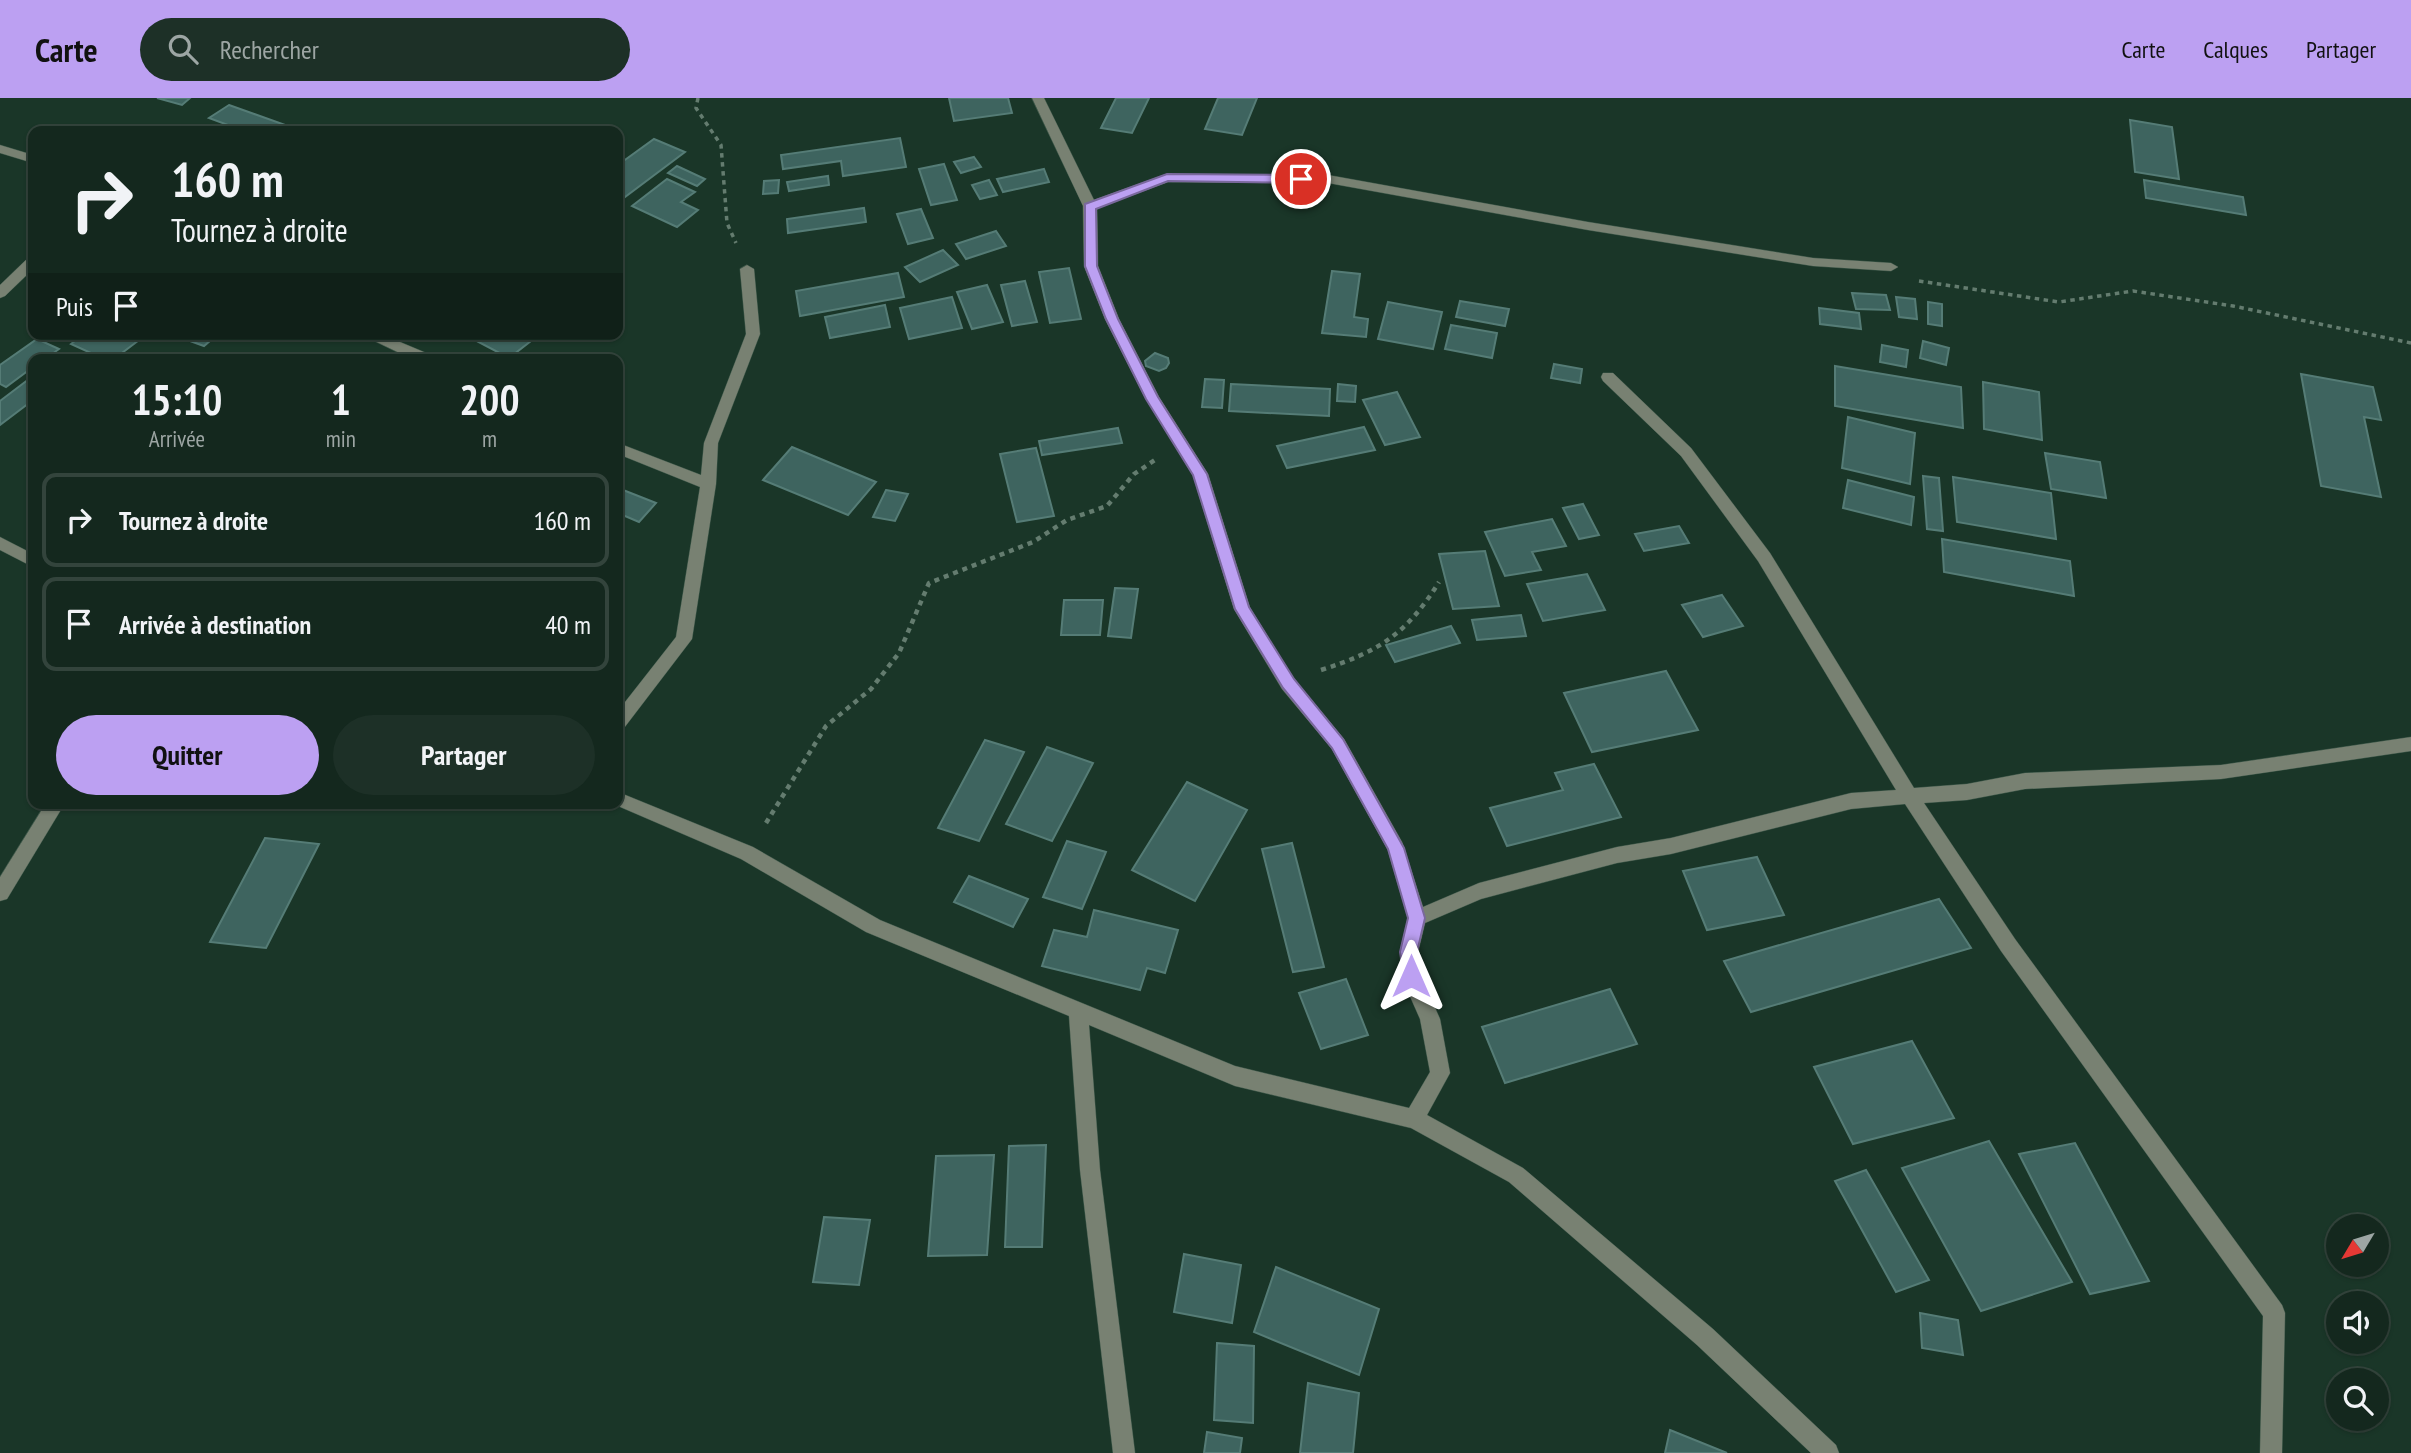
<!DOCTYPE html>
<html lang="fr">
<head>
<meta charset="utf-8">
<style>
	:root { --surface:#14281e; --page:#1d3027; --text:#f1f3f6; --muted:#9da6a4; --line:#33443c; --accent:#bca0f2 }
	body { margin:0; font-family:"PT Sans Narrow",sans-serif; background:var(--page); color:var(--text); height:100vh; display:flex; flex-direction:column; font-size:26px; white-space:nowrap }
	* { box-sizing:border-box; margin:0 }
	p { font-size:23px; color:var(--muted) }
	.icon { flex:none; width:38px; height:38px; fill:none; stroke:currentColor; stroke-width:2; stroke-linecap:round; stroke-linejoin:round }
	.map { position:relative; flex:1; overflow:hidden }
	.drawer { position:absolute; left:28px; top:256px; width:595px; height:455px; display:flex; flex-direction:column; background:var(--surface); border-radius:14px; box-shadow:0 2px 5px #0004,0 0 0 2px var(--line) }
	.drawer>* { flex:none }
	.hud { position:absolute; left:28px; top:28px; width:595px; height:214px; border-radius:14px; box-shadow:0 2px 5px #0004,0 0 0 2px var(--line); background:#14281e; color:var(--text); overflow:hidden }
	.needle { width:46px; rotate:232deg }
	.buttons { position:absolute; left:2326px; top:1116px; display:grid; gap:14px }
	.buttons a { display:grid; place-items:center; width:63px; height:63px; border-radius:50%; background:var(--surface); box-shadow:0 2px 5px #0004,0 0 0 2px var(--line); font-size:35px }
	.pin { position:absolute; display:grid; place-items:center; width:60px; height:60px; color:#fff; margin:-30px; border:4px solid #fff; border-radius:50%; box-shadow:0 2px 7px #0007 }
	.me { position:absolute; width:77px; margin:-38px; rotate:0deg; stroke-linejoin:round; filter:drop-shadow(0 0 5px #0008) }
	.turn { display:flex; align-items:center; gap:24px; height:147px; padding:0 28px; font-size:32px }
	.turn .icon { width:91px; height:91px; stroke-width:2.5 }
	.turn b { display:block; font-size:49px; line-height:60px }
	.then { display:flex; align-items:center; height:66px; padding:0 28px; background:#0003; gap:14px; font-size:26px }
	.eta { display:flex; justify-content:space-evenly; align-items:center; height:119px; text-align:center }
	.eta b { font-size:42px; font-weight:700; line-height:49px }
	.action { display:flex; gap:14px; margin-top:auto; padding:14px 28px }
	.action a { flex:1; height:80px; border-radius:42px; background:var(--accent); color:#111; font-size:28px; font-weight:700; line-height:80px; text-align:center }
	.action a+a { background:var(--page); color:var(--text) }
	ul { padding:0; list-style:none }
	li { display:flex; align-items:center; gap:21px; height:94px; margin:0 14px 10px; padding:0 14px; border:4px solid var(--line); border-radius:14px }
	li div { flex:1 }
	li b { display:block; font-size:26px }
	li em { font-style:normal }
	header { display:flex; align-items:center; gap:42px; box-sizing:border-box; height:98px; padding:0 35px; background:var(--accent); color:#111 }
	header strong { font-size:33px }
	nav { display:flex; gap:38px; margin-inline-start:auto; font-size:24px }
	.search { width:490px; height:63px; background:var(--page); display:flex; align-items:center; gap:18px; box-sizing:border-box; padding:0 24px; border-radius:38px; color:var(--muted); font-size:26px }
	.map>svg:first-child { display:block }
	.building { fill:#3e645f; stroke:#557c76; stroke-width:2 }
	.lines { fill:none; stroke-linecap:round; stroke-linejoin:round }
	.minor-casing { stroke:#3a5547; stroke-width:1 }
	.path-far1 { stroke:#647c6f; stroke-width:3.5; stroke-dasharray:4.5 4.5; stroke-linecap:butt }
	.path { stroke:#647c6f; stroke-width:4.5; stroke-dasharray:5 5; stroke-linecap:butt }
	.minor { fill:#788172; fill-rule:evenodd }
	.route { fill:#bca0f2; stroke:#7a689d; stroke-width:2 }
</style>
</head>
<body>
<header>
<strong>Carte</strong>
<div class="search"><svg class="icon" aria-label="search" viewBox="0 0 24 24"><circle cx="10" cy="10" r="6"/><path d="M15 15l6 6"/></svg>Rechercher</div>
<nav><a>Carte</a><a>Calques</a><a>Partager</a></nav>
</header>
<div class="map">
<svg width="2411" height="1355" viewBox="0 0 2411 1355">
	<rect width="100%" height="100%" fill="#1a3628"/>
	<g class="building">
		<path d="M157,0h33l-8,7z"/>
		<path d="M949,0h59l4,15 -58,8z"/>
		<path d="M1116,0h33l-17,35 -31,-5z"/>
		<path d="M1218,0h39l-15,37 -37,-6z"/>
		<path d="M229,7l62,22 -5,4h-42l-35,-13z"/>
		<path d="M2130,22l42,7 7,52 -44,-7z"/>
		<path d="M900,40l6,29 -63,9 -2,-15 -58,8 -2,-14z"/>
		<path d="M654,41l31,13 -64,48 -3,-2v-33z"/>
		<path d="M974,59l7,10 -20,6 -7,-11z"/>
		<path d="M944,66l13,36 -26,5 -12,-36z"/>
		<path d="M677,68l28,13 -8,7 -29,-13z"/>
		<path d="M1044,71l5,13 -46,10 -6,-13z"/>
		<path d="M828,78l1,9 -40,6 -2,-9z"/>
		<path d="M667,81l28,13 -14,10 17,8 -21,17 -45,-21z"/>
		<path d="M779,82l-1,13 -15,1 1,-13z"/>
		<path d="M989,82l8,15 -17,4 -8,-14z"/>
		<path d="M2144,82l99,17 3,18 -100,-17z"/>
		<path d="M864,110l2,14 -78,11 -1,-14z"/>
		<path d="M921,111l12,29 -25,6 -11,-30z"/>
		<path d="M996,133l10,15 -40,13 -10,-15z"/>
		<path d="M943,152l15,15 -38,17 -15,-15z"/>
		<path d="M1069,170l12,51 -31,4 -11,-51z"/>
		<path d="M1332,173l28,3 -6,43 14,2 -2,18 -44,-4z"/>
		<path d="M898,175l6,24 -104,19 -4,-25z"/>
		<path d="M1025,183l12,41 -25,4 -11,-41z"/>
		<path d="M987,187l16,37 -31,7 -15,-37z"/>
		<path d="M1852,195l34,2 4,15 -34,-1z"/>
		<path d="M952,199l10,31 -53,11 -9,-31z"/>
		<path d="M1896,199l19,2 2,20 -18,-2z"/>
		<path d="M1460,203l49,8 -4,17 -49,-9z"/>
		<path d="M1388,204l54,10 -9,37 -55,-10z"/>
		<path d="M1928,204l14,2v22l-14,-2z"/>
		<path d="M885,207l5,22 -60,11 -5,-21z"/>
		<path d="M1819,210l40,5 2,16 -41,-5z"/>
		<path d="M1451,227l46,8 -5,25 -47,-9z"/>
		<path d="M84,236h63l-33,25h-10l-33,-15z"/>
		<path d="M186,236h32l-14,12 -22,-8z"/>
		<path d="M472,236h68l-31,24 -40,-21z"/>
		<path d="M37,241l22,10 -14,10h-12v8l-27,20 -6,-3v-19z"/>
		<path d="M1923,243l26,7 -3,17 -26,-7z"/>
		<path d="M1882,247l26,5 -2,17 -26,-5z"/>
		<path d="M1155,255l13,5 1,5 -3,5 -7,3 -13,-5 -1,-5z"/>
		<path d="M1554,266l28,5 -2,14 -29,-5z"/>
		<path d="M1835,268l126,21 2,41 -128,-22z"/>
		<path d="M2301,276l72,13 8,33 -17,-3 17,80 -60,-11z"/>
		<path d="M33,278v24l-33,25v-24z"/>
		<path d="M1205,281l19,1 -2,28 -20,-1z"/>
		<path d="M1983,284l56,10 3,48 -58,-11z"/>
		<path d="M1231,286l99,5 -1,27 -100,-5z"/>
		<path d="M1338,286l18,2 -1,16 -18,-1z"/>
		<path d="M1397,294l23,45 -35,8 -22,-45z"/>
		<path d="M1848,319l67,16 -5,51 -68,-16z"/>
		<path d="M1364,329l11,23 -88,18 -10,-22z"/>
		<path d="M1118,330l4,15 -80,12 -3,-14z"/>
		<path d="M792,349l84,35 -28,33 -85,-35z"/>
		<path d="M1036,350l18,68 -37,6 -17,-68z"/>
		<path d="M2045,355l55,9 6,36 -55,-9z"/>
		<path d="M1923,378l16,2 4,53 -16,-2z"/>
		<path d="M1953,379l98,16 5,46 -99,-17z"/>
		<path d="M1848,382l66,17 -3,28 -68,-17z"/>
		<path d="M618,390l38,15 -17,19 -21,-9z"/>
		<path d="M886,392l22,4 -13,27 -22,-4z"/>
		<path d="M1583,406l16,31 -20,4 -16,-31z"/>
		<path d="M1552,421l14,27 -34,6 9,18 -36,6 -20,-44z"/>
		<path d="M1679,428l10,17 -45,8 -9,-17z"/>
		<path d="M1942,441l128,22 4,35 -130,-24z"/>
		<path d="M1485,453l14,55 -46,3 -14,-55z"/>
		<path d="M1587,476l18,36 -62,11 -16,-37z"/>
		<path d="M1115,490l23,1 -7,49 -23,-2z"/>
		<path d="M1722,497l21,31 -40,11 -21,-32z"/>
		<path d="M1064,502h39l-3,35h-39z"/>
		<path d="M1521,517l5,21 -49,4 -5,-20z"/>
		<path d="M1451,528l9,17 -65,19 -9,-17z"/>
		<path d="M1666,573l32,59 -106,22 -28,-59z"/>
		<path d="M985,642l39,12 -45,89 -41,-13z"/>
		<path d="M1047,649l46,16 -41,78 -46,-17z"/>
		<path d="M1594,666l27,53 -114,29 -17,-38 73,-18 -8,-17z"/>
		<path d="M1187,684l60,28 -52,91 -63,-31z"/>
		<path d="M265,740l54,6 -53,104 -56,-6z"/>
		<path d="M1067,743l39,11 -24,57 -39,-12z"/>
		<path d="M1292,745l32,124 -31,5 -31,-123z"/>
		<path d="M1757,759l27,58 -77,15 -24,-59z"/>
		<path d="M969,778l59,23 -15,28 -59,-25z"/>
		<path d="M1939,801l32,49 -220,64 -27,-51z"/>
		<path d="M1094,812l84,20 -13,43 -18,-5 -7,22 -98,-24 12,-36 33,7z"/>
		<path d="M1346,881l22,56 -47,14 -22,-56z"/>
		<path d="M1610,891l27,55 -132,39 -23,-56z"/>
		<path d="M1912,943l42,77 -101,26 -39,-77z"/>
		<path d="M1989,1043l83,141 -91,29 -79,-143z"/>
		<path d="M2075,1045l74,138 -59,13 -71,-140z"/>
		<path d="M1046,1047l-4,102h-37l4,-101z"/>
		<path d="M994,1057l-7,100 -59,1 8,-100z"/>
		<path d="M1866,1072l63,110 -33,12 -61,-111z"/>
		<path d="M824,1119l46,3 -11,65 -46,-3z"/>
		<path d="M1184,1156l57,11 -9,58 -58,-11z"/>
		<path d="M1276,1169l103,42 -20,66 -105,-43z"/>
		<path d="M1920,1215l38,7 5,35 -41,-7z"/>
		<path d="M1217,1245l37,3 -1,77 -39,-3z"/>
		<path d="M1308,1285l51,10 -6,60h-53z"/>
		<path d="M1670,1332l57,23h-62z"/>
		<path d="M1207,1334l35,6 -2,15h-36z"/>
	</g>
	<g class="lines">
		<defs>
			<g id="minor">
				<path d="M1032,0h12l50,102 73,-26 161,1 260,47 225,36 78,5 7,4 -7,4 -78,-5 -225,-36 -260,-47 -160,-1 -71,26 1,58 21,53 40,78 49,77 42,134 44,71 50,60 58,103 21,65 56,-24 138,-36 54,-9 180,-45 45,-3 -138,-229 -77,-105 -78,-75 -2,-4 2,-4h10l78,75 79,105 144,235 53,-4 58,-11 196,-8 190,-28v14l-190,28 -196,10 -58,11 -43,3 91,136 267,366 3,8 -3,140h-22l3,-137 -262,-365 -96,-147 -54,5 -180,45 -54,9 -136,36 -56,24 -7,29 3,24 19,43 10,54 -23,42 96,53 190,161 123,116 3,8h-28l-114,-108 -188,-163 -98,-54 -176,-42 -146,-61 11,145 35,283h-22l-33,-283 -11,-154 -203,-84 -125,-73 -130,-56h7v-11l135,55 127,73 355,146 174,42 21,-36 -10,-53 -19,-43 -1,-24 8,-34 -20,-68 -56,-101 -50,-60 -48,-80 -41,-134 -47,-76 -41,-80 -21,-53 -1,-60z"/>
				<path d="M0,47l33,10v8l-33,-10z"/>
				<path d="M33,159v12l-28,27 -5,2v-13l28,-27z"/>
				<path d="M747,167l7,4 6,65 -42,109 -2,41 -24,155 -68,89 -6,2v-19l58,-74 24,-150 -82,-33v-11l83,32 3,-32 42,-109 -6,-65z"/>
				<path d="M360,236h21l50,21 2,4h-21z"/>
				<path d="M0,439l33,17v13l-33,-17z"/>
				<path d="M46,705h19l-58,96 -7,2v-24z"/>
			</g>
		</defs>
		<use href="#minor" class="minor-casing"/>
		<g class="path-far1">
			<path d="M698,0l-2,10 25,37 6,78 9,20"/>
			<path d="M1919,183l140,21 74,-11 100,15 178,37"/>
		</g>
		<g class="path">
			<path d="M1321,572c57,-18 86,-36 118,-88"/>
			<path d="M766,725l60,-97 45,-37 28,-36 30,-70 104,-41 34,-22 40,-14 27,-32 21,-14"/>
		</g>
		<use href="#minor" class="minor"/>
	</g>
	<path class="route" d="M1167,76l134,1 6,4 -6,4 -133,-2 -72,28 1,57 21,53 40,78 49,77 42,133 45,72 49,60 61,109 21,70 -8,34 3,24 -3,6 -6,2 -6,-2 -5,-30 8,-34 -20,-69 -56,-101 -49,-60 -48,-79 -42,-134 -47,-76 -40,-80 -21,-53v-62z"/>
</svg>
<div class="buttons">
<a><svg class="needle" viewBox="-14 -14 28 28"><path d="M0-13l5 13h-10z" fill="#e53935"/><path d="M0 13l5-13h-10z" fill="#9da6a4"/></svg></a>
<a><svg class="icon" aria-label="sound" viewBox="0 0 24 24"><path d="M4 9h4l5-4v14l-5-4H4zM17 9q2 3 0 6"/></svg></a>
<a><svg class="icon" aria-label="search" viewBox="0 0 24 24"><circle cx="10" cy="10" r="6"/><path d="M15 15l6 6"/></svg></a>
</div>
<div class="pin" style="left:1301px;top:81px;background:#d93025"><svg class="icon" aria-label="arrive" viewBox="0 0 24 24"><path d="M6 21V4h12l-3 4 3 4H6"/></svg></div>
<svg class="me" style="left:1411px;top:878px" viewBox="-20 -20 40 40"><path d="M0-17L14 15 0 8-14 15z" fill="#bca0f2" stroke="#fff" stroke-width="4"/></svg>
<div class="hud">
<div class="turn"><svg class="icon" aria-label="right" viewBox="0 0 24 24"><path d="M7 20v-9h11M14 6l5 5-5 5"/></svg><div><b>160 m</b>Tournez à droite</div></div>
<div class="then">Puis<svg class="icon" aria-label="arrive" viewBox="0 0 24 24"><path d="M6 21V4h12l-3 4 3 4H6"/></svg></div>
</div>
<section class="drawer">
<div class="eta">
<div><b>15:10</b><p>Arrivée</p></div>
<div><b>1</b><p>min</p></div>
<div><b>200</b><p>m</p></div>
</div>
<ul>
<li><svg class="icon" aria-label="right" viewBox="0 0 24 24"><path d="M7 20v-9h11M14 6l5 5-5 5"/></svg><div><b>Tournez à droite</b></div><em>160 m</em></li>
<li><svg class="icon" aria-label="arrive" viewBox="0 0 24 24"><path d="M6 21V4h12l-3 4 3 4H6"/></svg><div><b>Arrivée à destination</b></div><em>40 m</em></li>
</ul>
<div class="action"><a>Quitter</a><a>Partager</a></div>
</section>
</div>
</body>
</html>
